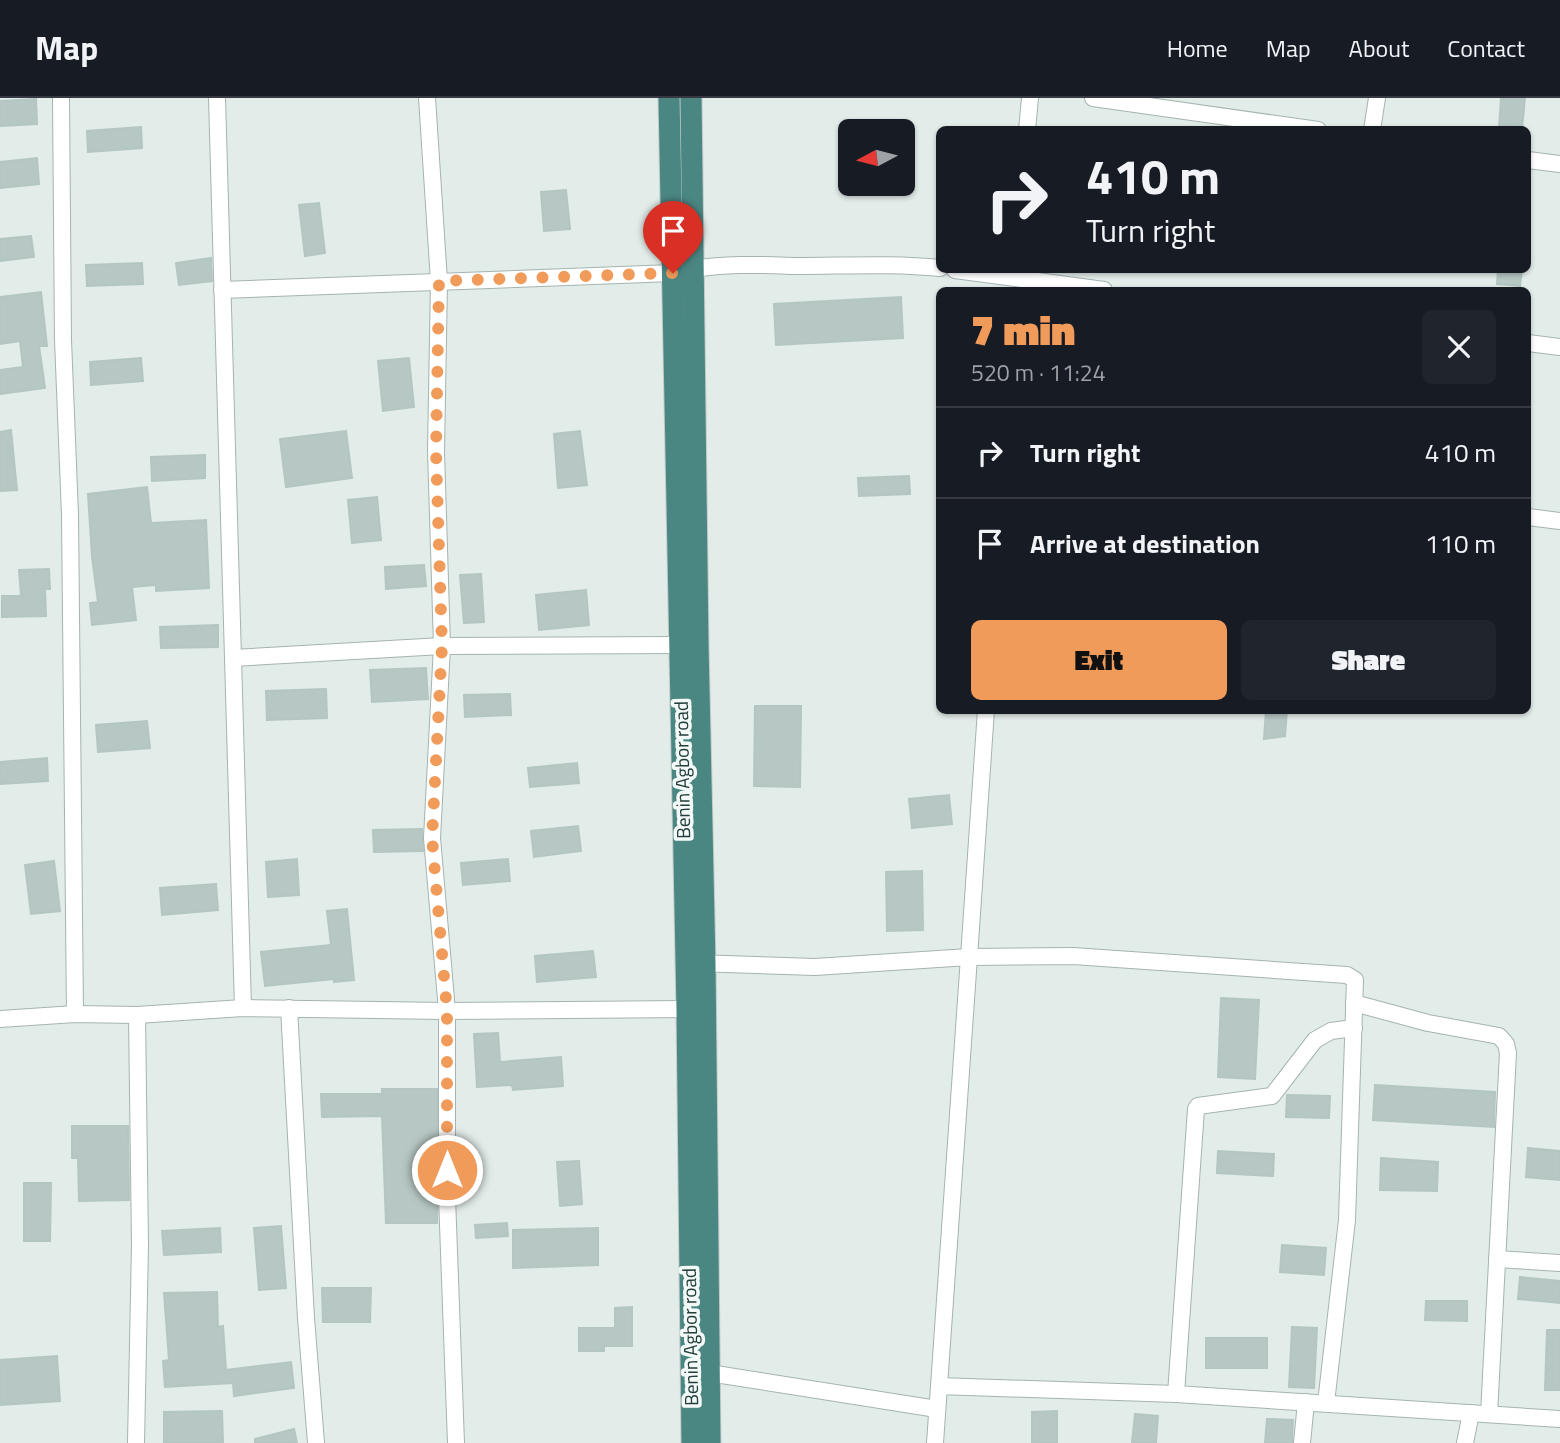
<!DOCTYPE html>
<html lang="en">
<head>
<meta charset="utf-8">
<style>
	:root { --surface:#171b24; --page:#20242c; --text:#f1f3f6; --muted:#9ea1a6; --line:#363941; --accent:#f19b5b }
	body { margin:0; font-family:"Titillium Web",sans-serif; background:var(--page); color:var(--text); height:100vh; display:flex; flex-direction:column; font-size:26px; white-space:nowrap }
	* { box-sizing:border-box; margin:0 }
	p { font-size:23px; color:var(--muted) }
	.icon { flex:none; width:38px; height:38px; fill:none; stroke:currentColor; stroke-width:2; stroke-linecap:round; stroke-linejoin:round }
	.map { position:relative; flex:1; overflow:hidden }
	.details { position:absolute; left:936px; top:189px; width:595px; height:427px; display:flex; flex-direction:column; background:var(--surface); border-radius:10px; box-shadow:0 2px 5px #0004 }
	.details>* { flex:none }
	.hud { position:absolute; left:936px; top:28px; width:595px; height:147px; border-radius:10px; box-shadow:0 2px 5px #0004; background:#171b24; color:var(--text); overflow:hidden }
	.needle { width:46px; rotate:263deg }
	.buttons { position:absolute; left:838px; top:21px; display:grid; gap:14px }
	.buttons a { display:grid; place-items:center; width:77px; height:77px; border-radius:10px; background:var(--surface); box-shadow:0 2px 5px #0004; font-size:35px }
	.pin { position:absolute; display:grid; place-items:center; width:60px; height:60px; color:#fff; margin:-72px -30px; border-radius:50% 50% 50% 0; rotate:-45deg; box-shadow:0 0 7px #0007 }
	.pin .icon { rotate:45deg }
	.me { position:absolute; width:77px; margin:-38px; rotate:0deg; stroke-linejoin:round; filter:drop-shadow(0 0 5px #0008) }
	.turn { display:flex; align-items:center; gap:24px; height:147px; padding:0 35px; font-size:32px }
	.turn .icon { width:91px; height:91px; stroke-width:2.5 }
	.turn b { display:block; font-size:49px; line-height:60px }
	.round { display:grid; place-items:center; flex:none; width:74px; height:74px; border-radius:10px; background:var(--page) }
	.head { display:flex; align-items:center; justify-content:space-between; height:119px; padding:0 35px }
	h1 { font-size:42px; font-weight:800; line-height:52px; color:var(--accent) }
	.button { display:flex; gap:14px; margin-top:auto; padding:14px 35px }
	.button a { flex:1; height:80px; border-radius:10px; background:var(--accent); color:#111; font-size:28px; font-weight:800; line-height:80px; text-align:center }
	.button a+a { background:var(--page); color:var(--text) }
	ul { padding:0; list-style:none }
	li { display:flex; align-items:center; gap:21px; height:91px; padding:0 35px; border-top:2px solid var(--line) }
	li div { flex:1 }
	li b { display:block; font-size:26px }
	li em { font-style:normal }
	header { display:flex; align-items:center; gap:42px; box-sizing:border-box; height:98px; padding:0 35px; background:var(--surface); border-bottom:2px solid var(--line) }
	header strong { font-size:33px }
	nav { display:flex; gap:38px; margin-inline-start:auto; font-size:24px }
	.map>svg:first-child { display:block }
	.building { fill:#b7c7c3; stroke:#b4c6c2; stroke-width:2 }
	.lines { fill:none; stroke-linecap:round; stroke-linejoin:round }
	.minor-casing { stroke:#a5b4b1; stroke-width:18 }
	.trunk-casing { stroke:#c1c9c8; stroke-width:23 }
	.minor { stroke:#fff; stroke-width:16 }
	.trunk { stroke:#4a8682; stroke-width:21 }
	.route { stroke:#f19b5b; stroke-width:12; stroke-dasharray:0 21.6 }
	.labels { text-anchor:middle; stroke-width:7; stroke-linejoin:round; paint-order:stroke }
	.street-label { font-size:19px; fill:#223d3b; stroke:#f3f9f7 }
</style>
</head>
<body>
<header>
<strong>Map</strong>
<nav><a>Home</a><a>Map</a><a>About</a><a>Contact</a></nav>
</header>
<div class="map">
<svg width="1560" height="1345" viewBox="0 0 1560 1345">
	<rect width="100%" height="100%" fill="#e2ece9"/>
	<g class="building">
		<path d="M1501,0h24l-3,31 -23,-2z"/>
		<path d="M36,1l1,25 -37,2v-25z"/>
		<path d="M141,29l1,21 -54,4 -1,-21z"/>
		<path d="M37,60l2,26 -39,4v-26z"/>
		<path d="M566,92l4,39 -26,2 -3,-39z"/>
		<path d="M319,105l6,50 -20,3 -6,-51z"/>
		<path d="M31,138l3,21 -34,4v-22z"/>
		<path d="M211,160l1,23 -33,4 -3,-22z"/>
		<path d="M142,165l1,21 -56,2 -1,-21z"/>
		<path d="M1498,172h24l-2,16 -23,-2z"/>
		<path d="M41,194l6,54h-8l6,42 -45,6v-24l23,-3 -3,-26 -20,3v-47z"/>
		<path d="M901,199l2,41 -127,7 -2,-41z"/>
		<path d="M141,260l2,23 -52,4 -1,-23z"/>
		<path d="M409,260l5,49 -31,4 -5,-50z"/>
		<path d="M11,332l6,60 -17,1v-59z"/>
		<path d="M346,333l6,47 -66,9 -6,-48z"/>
		<path d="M580,333l7,54 -29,3 -4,-54z"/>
		<path d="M205,357v23l-53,3 -1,-24z"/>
		<path d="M909,378l1,18 -51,2 -1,-18z"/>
		<path d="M147,389l4,36 55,-3 3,68 -53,3v-6l-24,2 4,33 -44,5 -2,-22 8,-1 -6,-45 -4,-63z"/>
		<path d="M377,399l4,43 -29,3 -4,-43z"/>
		<path d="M424,467l2,21 -40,3 -1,-22z"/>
		<path d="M49,471l1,20h-5l1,27 -44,1v-21h19l-2,-26z"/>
		<path d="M481,476l3,48 -20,1 -4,-48z"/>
		<path d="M586,492l3,35 -50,5 -3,-35z"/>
		<path d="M218,527v22l-57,1 -1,-21z"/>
		<path d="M426,570l2,31 -56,3 -2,-32z"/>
		<path d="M326,591l1,29 -60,2 -1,-29z"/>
		<path d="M510,596l1,21 -46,2 -1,-22z"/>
		<path d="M755,608h46l-1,81 -46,-1z"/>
		<path d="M1266,612h21l-2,26 -21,3z"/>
		<path d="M147,623l3,27 -52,4 -2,-27z"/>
		<path d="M47,660l1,23 -48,3v-22z"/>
		<path d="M577,665l2,20 -49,4 -2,-19z"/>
		<path d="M949,697l3,29 -40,4 -3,-29z"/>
		<path d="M578,728l3,25 -47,6 -3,-26z"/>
		<path d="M422,731l1,22 -49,1 -1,-22z"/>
		<path d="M297,761l2,36 -31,2 -2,-35z"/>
		<path d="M508,761l2,22 -47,4 -2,-22z"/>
		<path d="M54,763l6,50 -29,3 -6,-49z"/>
		<path d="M922,773l1,59 -36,1 -1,-59z"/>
		<path d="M216,786l2,26 -56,5 -2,-27z"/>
		<path d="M347,811l7,71 -20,2v-3l-69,7 -4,-34 70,-7 -4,-34z"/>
		<path d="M593,853l3,26 -59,5 -2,-26z"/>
		<path d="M1221,900l38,2 -4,79 -37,-2z"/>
		<path d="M498,935l2,29 61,-5 2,29 -50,4 -1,-5 -35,2 -3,-53z"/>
		<path d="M1375,987l120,7 -1,35 -121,-7z"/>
		<path d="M382,991h55v134h-51l-4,-107 -60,1 -1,-23h61z"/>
		<path d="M1287,997l43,1 -1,22 -43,-1z"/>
		<path d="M72,1028h56l1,74 -50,1 -1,-43h-6z"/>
		<path d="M1528,1050l32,3v29l-34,-3z"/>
		<path d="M1218,1053l56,3 -1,22 -56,-3z"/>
		<path d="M1381,1060l57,4 -1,29 -57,-1z"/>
		<path d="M579,1063l3,43 -22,2 -3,-44z"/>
		<path d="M24,1085h27l-1,58h-26z"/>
		<path d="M507,1125l1,13 -32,2 -1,-13z"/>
		<path d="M281,1128l5,62 -27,2 -5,-62z"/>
		<path d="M220,1130l1,24 -57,3 -2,-24z"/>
		<path d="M598,1130v37l-85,3v-38z"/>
		<path d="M1282,1147l44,3 -2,27 -44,-3z"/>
		<path d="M1520,1179l40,4v22l-42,-4z"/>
		<path d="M322,1190h49l-1,34h-47z"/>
		<path d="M217,1194l1,35 5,-1 3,44 65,-8 3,26 -60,8 -1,-13 -68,4 -2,-26 6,-1 -5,-67z"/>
		<path d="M1426,1203h41v20l-42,-1z"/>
		<path d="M632,1209v39h-28v5h-25v-23h36v-20z"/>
		<path d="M1292,1229l25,1 -3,60 -25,-1z"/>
		<path d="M1547,1232h13v60h-15z"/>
		<rect x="1206" y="1240" width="61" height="30"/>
		<path d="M57,1258l3,45 -60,4v-45z"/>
		<path d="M222,1313l1,32h-59v-31z"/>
		<path d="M1057,1313v32h-25v-31z"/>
		<path d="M1135,1316l23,2 -2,27h-24z"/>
		<path d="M1267,1321l26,1 -1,23h-27z"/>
		<path d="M294,1331l3,14h-42v-4z"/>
	</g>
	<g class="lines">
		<defs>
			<g id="minor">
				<path d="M61,0l2,242 7,175 5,499"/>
				<path d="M217,0l26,910"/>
				<path d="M427,0l12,183 -3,170 6,195 -10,192 15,173v186l9,246"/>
				<path d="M1093,0l225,32"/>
				<path d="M1027,32l3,-32"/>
				<path d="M1372,32l5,-32"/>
				<path d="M1528,62l32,4"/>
				<path d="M694,171c35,-6 69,-4 104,-3 47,0 94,-3 142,2"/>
				<path d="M955,172l149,20"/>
				<path d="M222,192l451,-17"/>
				<path d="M1528,245l32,4"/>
				<path d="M1528,419l32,4"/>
				<path d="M233,560l209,-12 238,-1"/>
				<path d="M986,612l-17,247 104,-1 274,19 8,5 -8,240 -21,183"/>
				<path d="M695,865l120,4 154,-10 -30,429"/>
				<path d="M1354,905l74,20 71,13 7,8 2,9 -19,361"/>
				<path d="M289,910l17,310 10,125"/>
				<path d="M0,921l75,-5 62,1 106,-7 204,3 240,-2"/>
				<path d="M1497,1161l63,4"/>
				<path d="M709,1275l228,36"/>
				<path d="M1176,1296l20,-285 2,-3 74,-10 43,-56 16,-9 23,-3"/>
				<path d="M136,1345l4,-198 -3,-230"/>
				<path d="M935,1345l4,-57 237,8 384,25"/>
				<path d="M1302,1345l4,-41"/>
				<path d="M1465,1345l6,-30"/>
			</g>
			<g id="trunk">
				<path d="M669,0l18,911 5,434"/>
				<path d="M691,0l7,547 7,319 5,479"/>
			</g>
		</defs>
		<use href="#minor" class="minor-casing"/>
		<use href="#trunk" class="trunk-casing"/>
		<use href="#minor" class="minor"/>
		<use href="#trunk" class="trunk"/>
	</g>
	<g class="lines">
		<path class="route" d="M447,1072v-159l-15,-173 10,-192 -6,-195 3,-170 234,-8"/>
	</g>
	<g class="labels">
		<g class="street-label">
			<text transform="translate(682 672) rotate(-91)" y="7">Benin Agbor road</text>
			<text transform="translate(690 1239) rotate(-91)" y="7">Benin Agbor road</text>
		</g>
	</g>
</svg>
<div class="buttons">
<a><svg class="needle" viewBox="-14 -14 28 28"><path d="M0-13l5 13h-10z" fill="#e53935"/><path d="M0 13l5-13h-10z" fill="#9ea1a6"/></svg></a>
</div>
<div class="pin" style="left:673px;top:175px;background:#d93025"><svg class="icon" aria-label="arrive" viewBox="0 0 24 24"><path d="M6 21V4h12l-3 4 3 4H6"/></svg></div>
<svg class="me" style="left:447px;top:1072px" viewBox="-20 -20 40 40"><circle r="17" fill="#f19b5b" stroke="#fff" stroke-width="3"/><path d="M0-11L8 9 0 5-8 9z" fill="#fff"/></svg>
<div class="hud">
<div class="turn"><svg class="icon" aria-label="right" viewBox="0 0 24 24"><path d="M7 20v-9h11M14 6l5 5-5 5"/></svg><div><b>410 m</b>Turn right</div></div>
</div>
<section class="details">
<div class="head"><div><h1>7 min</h1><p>520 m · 11:24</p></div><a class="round"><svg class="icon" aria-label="close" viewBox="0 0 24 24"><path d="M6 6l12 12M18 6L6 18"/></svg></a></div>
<ul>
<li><svg class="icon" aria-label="right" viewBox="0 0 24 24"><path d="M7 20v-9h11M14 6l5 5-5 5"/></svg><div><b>Turn right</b></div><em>410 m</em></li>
<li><svg class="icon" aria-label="arrive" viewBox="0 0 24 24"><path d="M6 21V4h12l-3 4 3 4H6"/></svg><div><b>Arrive at destination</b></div><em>110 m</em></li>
</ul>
<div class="button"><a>Exit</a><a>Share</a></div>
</section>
</div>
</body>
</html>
